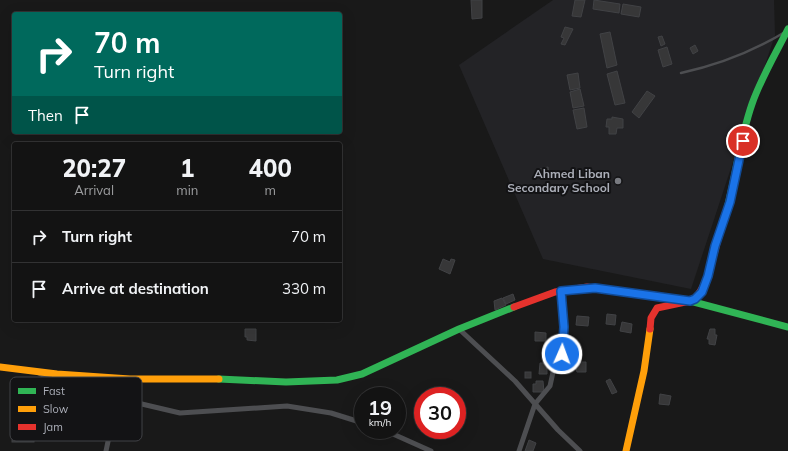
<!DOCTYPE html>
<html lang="en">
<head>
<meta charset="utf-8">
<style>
	:root { --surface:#131313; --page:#1c1c1c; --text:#f1f3f6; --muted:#9d9ea0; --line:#323233 }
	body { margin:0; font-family:Mulish,sans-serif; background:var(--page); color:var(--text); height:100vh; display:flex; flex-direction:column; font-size:15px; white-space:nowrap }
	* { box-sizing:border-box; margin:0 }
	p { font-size:13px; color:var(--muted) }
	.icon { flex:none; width:22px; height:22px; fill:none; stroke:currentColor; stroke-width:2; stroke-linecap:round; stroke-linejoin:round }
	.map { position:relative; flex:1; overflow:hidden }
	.details { position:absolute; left:12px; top:142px; width:330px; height:180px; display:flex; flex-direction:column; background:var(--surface); border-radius:4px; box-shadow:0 4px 16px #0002,0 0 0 1px var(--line) }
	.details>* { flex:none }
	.banner { position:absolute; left:12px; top:12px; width:330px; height:122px; border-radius:4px; box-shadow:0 4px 16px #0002,0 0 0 1px var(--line); background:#00695c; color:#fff; overflow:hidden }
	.speed { position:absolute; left:354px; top:387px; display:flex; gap:8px; font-size:20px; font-weight:700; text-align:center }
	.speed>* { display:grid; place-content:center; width:52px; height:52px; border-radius:50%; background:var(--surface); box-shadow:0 4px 16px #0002,0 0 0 1px var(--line); line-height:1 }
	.speed small { font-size:10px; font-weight:400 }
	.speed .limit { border:6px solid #d22; background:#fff; color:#111 }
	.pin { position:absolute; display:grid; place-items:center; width:34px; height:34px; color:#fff; margin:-17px; border:2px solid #fff; border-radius:50%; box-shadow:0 1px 4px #0007 }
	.me { position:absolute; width:44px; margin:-22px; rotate:2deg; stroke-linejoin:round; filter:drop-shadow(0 0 3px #0008) }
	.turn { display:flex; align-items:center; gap:14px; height:84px; padding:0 16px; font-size:18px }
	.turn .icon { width:52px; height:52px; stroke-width:2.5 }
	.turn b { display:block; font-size:28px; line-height:34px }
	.then { display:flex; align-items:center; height:38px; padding:0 16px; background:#0003; gap:8px; font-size:15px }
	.eta { display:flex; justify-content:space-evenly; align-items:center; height:68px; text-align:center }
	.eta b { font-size:24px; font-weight:800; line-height:28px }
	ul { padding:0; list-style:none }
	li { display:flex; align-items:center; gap:12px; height:52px; padding:0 16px; border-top:1px solid var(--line) }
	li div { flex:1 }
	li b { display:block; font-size:15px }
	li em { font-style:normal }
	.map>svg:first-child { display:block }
	.built { fill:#232326 }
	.building { fill:#373738; stroke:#414245 }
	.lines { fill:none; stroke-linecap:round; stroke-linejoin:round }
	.lane { stroke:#4d4e51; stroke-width:2.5 }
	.street { stroke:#4d4e51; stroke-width:5 }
	.fast { stroke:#30b455; stroke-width:7 }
	.slow { stroke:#ff9f0a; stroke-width:7 }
	.jam { stroke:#e5322d; stroke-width:7 }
	.route-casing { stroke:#114b97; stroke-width:10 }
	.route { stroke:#1a73e8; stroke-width:7 }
	.poi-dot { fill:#787a80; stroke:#131315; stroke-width:1.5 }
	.labels { text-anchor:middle; stroke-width:4; stroke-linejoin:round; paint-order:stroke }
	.poi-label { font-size:12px; font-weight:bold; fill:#abaeb8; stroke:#131315; text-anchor:end }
	.key { fill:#131315; stroke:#414246; stroke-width:1 }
	.key-label { font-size:11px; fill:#abaeb8 }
</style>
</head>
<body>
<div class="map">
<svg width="788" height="451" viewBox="0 0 788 451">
	<rect width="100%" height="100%" fill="#191919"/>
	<path class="built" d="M553,0h221l1,35 -84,254 -148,-30 -84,-194z"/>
	<g class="building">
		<path d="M471,0h11v18l-10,1z"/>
		<path d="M575,0h10l-4,17 -9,-1z"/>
		<path d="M594,0l26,4 -1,9 -26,-4z"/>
		<path d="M623,4l18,3 -2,10 -18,-3z"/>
		<path d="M565,27l8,2 -8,16 -4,-1 3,-6 -3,-1z"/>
		<path d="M610,32l7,33 -10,3 -7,-34z"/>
		<path d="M662,36l3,8 -4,2 -3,-9z"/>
		<path d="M695,45l3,6 -5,3 -3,-6z"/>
		<path d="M667,47l5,17 -9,3 -5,-17z"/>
		<path d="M617,71l8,32 -10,2 -8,-31z"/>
		<path d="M578,73l2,15 -10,2 -3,-15z"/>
		<path d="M580,89l4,17 -11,2 -3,-16z"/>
		<path d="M647,91l8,5 -16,22 -7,-6z"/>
		<path d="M584,108l3,19 -10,2 -4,-19z"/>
		<path d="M612,117l11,2v9h-6l-1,6h-7v-7h-3l1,-8h5z"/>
		<path d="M548,167l2,10 -9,2 -2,-10z"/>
		<path d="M443,259l7,3 1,-3 4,1 -5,14 -11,-5z"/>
		<path d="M513,294l2,6 -9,4 -3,-6z"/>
		<path d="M502,298l4,7 -11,5 -1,-9z"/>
		<path d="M607,314l9,1 -1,10 -9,-1z"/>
		<path d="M577,316l12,1 -1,9 -12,-1z"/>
		<path d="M622,322l10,2 -1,9 -11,-2z"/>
		<path d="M245,329h11v12l-9,-1v-3h-2z"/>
		<path d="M710,329h5v6h2l-2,10 -6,-1v-5h-2z"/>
		<path d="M535,332l11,1v8h-11z"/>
		<path d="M577,362h9v10h-9l-2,-5z"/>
		<path d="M540,363h7v11h-8z"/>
		<rect x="525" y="372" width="6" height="6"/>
		<path d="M610,379l7,13 -5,2 -6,-13z"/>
		<path d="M536,381h7l1,11h-11v-8h3z"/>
		<path d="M660,394l11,2 -2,9 -10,-1z"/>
		<rect x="12" y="435" width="22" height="7"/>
		<path d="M529,440l7,3 -3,8h-8z"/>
	</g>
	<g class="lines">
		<path class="lane" d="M681,73c37,-8 71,-21 104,-41"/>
		<g class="street">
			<path d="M459,329l56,52 43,49 22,21"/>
			<path d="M39,373l19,10 37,10 85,20 107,-7 44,7 32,10"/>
			<path d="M384,430l47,21"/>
			<path d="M106,451l11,-52"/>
			<path d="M519,451l16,-47 15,-18 5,-23 7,-9 1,-27 -2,-36"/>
		</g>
		<g class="fast">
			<path d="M722,226c13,-40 16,-82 30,-122 9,-26 24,-51 36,-75"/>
			<path d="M638,294l52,7 98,26"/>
			<path d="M219,379l67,3 51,-2 25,-6 97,-45 55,-22"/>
		</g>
		<g class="slow">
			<path d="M0,367l57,7 73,5h89"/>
			<path d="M626,451l18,-80 6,-42"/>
		</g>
		<g class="jam">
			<path d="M514,307l41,-15 32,-5 51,7"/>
			<path d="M650,329l1,-11 6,-10 33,-7c18,-7 25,-56 32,-75"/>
		</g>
	</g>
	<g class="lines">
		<defs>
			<path id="route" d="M562,354l2,-27 -3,-36 34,-3 95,13 5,-2 7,-7 6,-16 7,-30 15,-44 13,-61"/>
		</defs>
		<use href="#route" class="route-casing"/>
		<use href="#route" class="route"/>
	</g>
	<circle class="poi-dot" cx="618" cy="181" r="4"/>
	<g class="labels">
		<g class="poi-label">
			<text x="610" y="178">Ahmed Liban<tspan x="610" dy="14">Secondary School</tspan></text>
		</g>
	</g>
	<rect x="10" y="377" width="132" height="64" rx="6" class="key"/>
	<rect x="18" y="388" width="18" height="6" fill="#30b455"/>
	<rect x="18" y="406" width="18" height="6" fill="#ff9f0a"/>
	<rect x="18" y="424" width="18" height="6" fill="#e5322d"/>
	<g class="key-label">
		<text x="43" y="395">Fast</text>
		<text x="43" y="413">Slow</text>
		<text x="43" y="431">Jam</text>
	</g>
</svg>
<div class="speed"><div>19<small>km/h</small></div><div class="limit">30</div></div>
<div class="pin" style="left:743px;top:141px;background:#d93025"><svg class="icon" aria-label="arrive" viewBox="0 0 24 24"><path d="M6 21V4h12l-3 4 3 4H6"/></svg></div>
<svg class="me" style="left:562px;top:354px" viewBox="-20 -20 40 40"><circle r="17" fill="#1a73e8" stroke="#fff" stroke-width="3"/><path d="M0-11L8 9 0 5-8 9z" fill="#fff"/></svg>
<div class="banner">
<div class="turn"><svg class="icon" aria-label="right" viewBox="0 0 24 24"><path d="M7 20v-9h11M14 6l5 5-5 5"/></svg><div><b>70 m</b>Turn right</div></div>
<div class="then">Then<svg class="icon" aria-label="arrive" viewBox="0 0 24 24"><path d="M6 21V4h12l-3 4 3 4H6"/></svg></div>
</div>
<section class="details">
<div class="eta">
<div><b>20:27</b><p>Arrival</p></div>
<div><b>1</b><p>min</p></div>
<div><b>400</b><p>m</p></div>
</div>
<ul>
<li><svg class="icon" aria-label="right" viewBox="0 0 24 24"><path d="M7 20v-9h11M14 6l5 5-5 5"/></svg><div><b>Turn right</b></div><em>70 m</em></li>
<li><svg class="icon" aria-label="arrive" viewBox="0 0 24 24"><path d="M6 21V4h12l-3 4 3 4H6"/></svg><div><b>Arrive at destination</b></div><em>330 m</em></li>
</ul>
</section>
</div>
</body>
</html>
